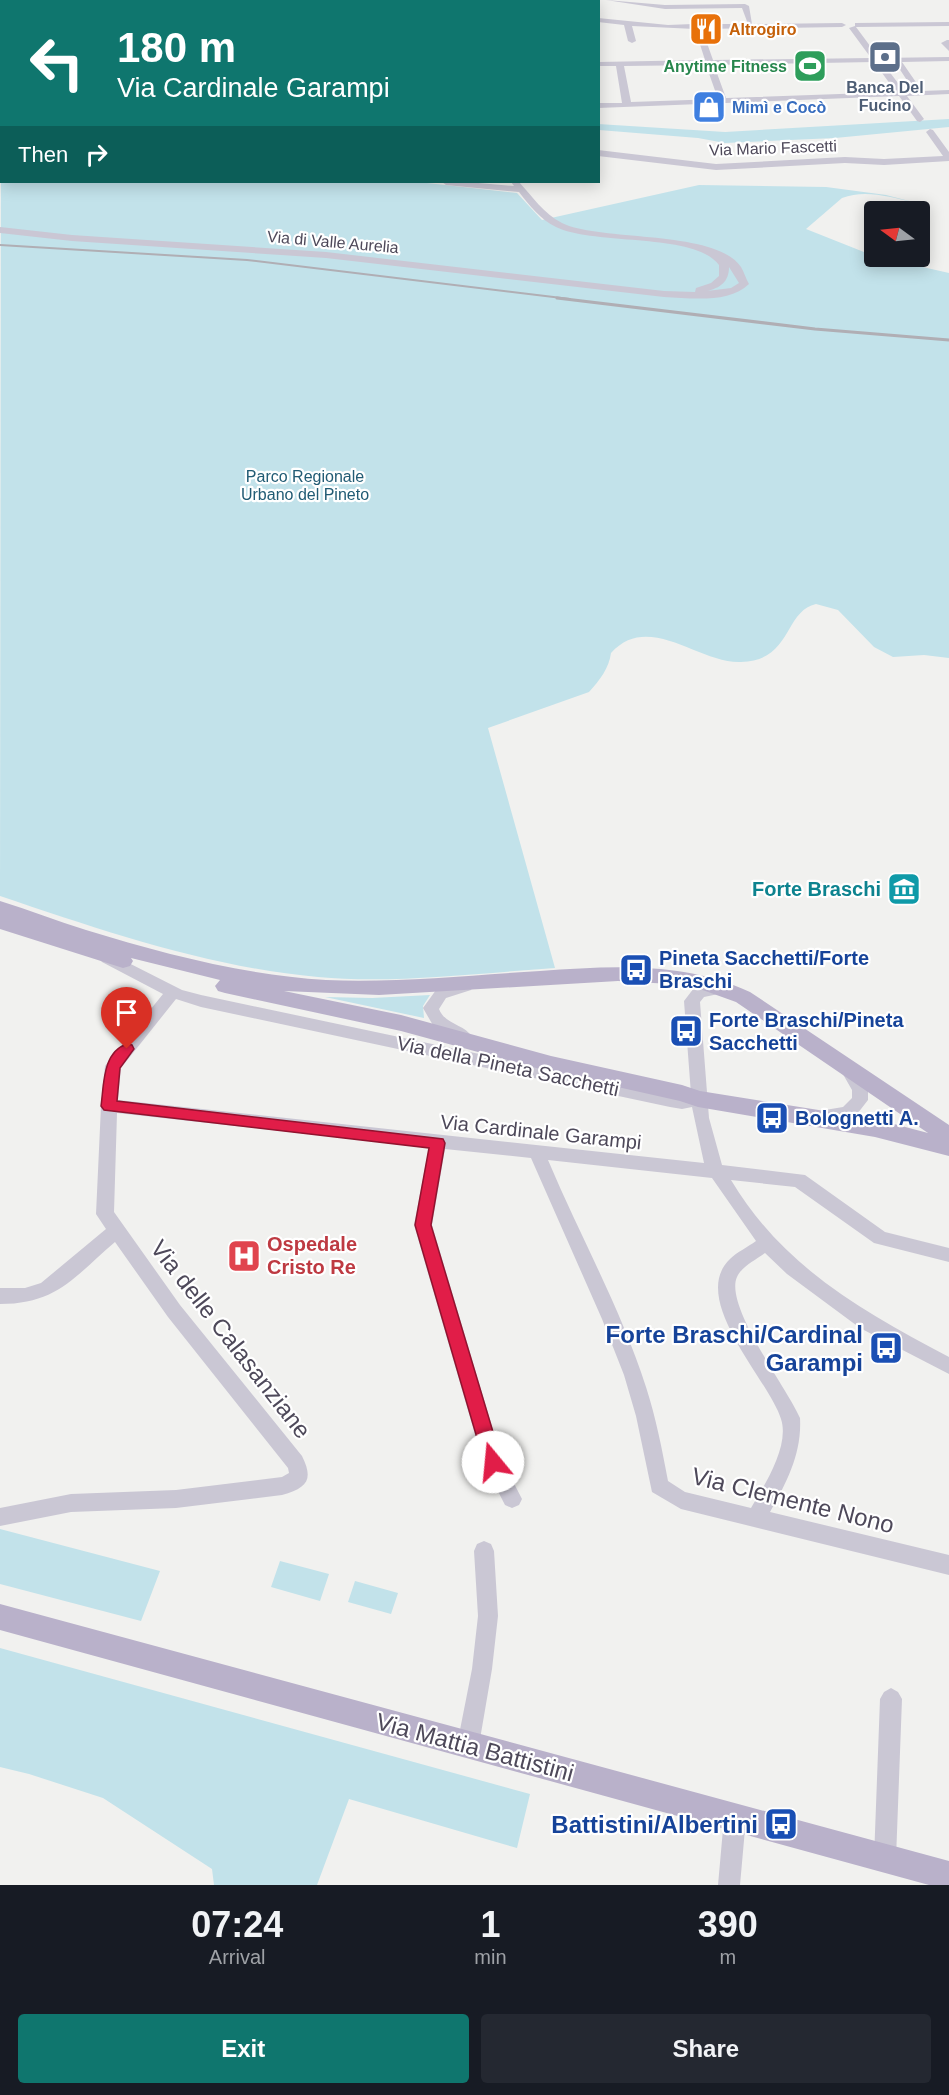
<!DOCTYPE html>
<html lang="en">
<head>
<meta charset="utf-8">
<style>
	body { margin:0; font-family:Helvetica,sans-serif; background:#242831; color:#f1f3f6; height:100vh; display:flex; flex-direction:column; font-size:22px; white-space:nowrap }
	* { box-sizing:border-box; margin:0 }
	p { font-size:20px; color:#9ea1a6 }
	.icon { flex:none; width:33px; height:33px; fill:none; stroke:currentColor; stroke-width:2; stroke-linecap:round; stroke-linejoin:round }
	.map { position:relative; height:1885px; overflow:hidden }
	.drawer { display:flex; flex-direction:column; background:#171b24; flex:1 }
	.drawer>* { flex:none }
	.guide { position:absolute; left:0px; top:0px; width:600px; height:183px; box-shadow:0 3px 15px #0003; background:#0f766e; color:#fff; overflow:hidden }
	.needle { width:39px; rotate:285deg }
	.fabs { position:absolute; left:864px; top:201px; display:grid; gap:12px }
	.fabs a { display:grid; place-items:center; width:66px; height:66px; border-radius:6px; background:#171b24; box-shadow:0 3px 15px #0003; font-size:30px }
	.pin { position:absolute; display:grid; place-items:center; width:51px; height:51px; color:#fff; margin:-62px -26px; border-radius:50% 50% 50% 0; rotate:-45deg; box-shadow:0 0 6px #0007 }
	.pin .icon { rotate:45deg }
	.me { position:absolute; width:66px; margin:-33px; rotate:343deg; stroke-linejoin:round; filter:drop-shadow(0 0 4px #0008) }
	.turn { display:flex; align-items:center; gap:21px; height:126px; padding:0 18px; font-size:27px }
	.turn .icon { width:78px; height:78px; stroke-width:2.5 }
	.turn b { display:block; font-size:42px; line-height:51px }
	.then { display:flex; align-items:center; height:57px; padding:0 18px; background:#0003; gap:12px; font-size:22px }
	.eta { display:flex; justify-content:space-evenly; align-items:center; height:102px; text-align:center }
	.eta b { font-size:36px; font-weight:800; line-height:42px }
	.primary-button { display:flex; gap:12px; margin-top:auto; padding:12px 18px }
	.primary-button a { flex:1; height:69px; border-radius:6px; background:#0f766e; color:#fff; font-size:24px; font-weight:800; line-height:69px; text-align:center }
	.primary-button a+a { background:#242831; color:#f1f3f6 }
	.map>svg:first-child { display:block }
	.green { fill:#c2e2ea }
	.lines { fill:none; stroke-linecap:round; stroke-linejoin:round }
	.minor { fill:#cac7d4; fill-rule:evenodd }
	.major { fill:#b9b1ca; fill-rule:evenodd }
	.rail-far1 { stroke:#b0aeb4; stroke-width:2 }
	.rail { stroke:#b0aeb4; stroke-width:3 }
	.route { fill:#e11d48; stroke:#92132f; stroke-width:1.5 }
	.labels { text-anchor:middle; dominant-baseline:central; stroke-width:4.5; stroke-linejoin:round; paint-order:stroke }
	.far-food-label { font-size:16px; font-weight:bold; fill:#c56008; stroke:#fff; text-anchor:start }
	.far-leisure-label { font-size:16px; font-weight:bold; fill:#27864d; stroke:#fff; text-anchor:end }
	.far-service-label { font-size:16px; font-weight:bold; fill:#4e5e75; stroke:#fff }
	.far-shop-label { font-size:16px; font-weight:bold; fill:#366cbe; stroke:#fff; text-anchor:start }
	.far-street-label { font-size:16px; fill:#4e495a; stroke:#fff }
	.far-park-label { font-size:16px; fill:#215b74; stroke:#fff }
	.culture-label { font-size:20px; font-weight:bold; fill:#0d838f; stroke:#fff; text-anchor:end }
	.transit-label { font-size:20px; font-weight:bold; fill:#164399; stroke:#fff; text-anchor:start }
	.street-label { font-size:20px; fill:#4e495a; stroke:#fff }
	.health-label { font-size:20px; font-weight:bold; fill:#be3a42; stroke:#fff; text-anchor:start }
	.near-transit-label { font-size:24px; font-weight:bold; fill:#164399; stroke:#fff; text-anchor:end }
	.near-street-label { font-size:24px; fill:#4e495a; stroke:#fff }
</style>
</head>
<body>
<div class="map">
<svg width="949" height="1885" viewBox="0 0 949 1885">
	<rect width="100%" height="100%" fill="#f1f1ef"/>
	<path class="green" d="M1,103L2,182H418L517,193L542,220L699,185L826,187L886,195L913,202C890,197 865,189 842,198L806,229L874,256L949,273V658L924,655L893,657L874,647L838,610L816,604C784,611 792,661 741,662C699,664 649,611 611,653C609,668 600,680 589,692L488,728L555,968C479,973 393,984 318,977C208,967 104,931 0,896Z
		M949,119V127L835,138L725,143L698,138L599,130L598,124L725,132Z
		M430,995L423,1006L424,1018L325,997L372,998Z
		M0,1529L160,1571L141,1621L0,1584Z
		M280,1561L329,1574L320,1601L271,1587Z
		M355,1581L398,1593L391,1614L348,1602Z
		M0,1648L530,1794L517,1848L349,1799L317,1885H214L212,1869L103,1798L29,1774L0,1767Z"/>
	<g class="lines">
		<path class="minor" d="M18,0H29L17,2Z
			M107,0H118L105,2Z
			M132,0H141L131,2Z
			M168,0H179L180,2H169Z
			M317,0H326L316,2Z
			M357,0H367L356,2Z
			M458,0H467L457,2Z
			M509,0L522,2H510Z
			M587,0H596L586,2Z
			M606,0L665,5L745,4L749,6L752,24L842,23L846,25L842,27L702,29L713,60L871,58L849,28L855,26V23L949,22V26L856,27L879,58L949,57V61L902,62L922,91L949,90V94L907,96L924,119L920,122L917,121L899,96L598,108V103H622L616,66H598V62L705,60L695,29L632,26L636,41L632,43L628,41L624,25L598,22V18L668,25L693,24L691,19L695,17L701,24H748L742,8L665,9ZM874,62L896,92L726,98L714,65ZM882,62H895L914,91H904ZM706,65L718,99L631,102L624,66Z
			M0,5H2V9H0Z
			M947,40H949V51L941,43Z
			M0,49H2L0,54Z
			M0,87H2L0,92Z
			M930,129L933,130L949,152V161L884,165L845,163L716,170L598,156V150L716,164L845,157L884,159L943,156L926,132Z
			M442,182H467L514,186L511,182H519C532,196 544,214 562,223C601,242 715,229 741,267C744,272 746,279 749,284C729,304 690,298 664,297L326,258L72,241L0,233V227L72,235L326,252L664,291L695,292L696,288L711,283L719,276V265C694,232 596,246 556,227C541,220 529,205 519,192L446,185ZM729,267L739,283L731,288L707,291C720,288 729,282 729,267Z
			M107,952L182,990L201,995L682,1097L691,1094L684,1001L694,988L723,982L728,984L731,988L728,992L704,997L700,1002L709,1118L722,1165L805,1175L885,1232L949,1248V1262L874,1243L795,1187L731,1180C783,1267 862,1311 949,1357V1374L860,1328L787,1274L765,1253C756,1260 742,1266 737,1277C724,1306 787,1388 800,1418C802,1453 787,1482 770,1512L949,1555V1575L681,1509L652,1492L636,1416L624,1375L602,1319L531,1158L445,1149L432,1225L502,1460L522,1499L519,1505L512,1508L505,1505L483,1462L414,1225L429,1147L117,1113L114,1212L180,1305L302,1456C314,1480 307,1488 282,1495L176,1508L71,1512L0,1526V1508L71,1494L176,1490L282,1477L289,1473L288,1468L168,1317L115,1242C74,1277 57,1304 0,1304V1288H25L41,1283L106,1229L96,1214L101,1106L105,1066L163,994L102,962L99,958L102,954ZM176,999L201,1007L670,1107L682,1109L692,1107L704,1163L118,1100L121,1068ZM548,1160L712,1178L756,1241C748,1247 737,1252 730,1259C688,1299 769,1380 781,1419C790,1446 764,1486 751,1508L685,1492L668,1481C662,1449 656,1418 646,1387C621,1309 580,1236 548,1160Z
			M466,980L471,982L474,986L471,990L446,998L439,1009C445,1025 465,1024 472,1037L470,1041L464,1043L434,1027L423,1008L436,990Z
			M848,1063L854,1065L868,1089V1100L854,1118L825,1123L819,1121L817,1116L819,1111L843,1107L852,1098V1090L840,1069L842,1065Z
			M484,1541L491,1544L494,1551L498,1616L492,1669L479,1745L476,1753L468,1756L460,1753L457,1745L472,1669L478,1616L474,1551L477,1544Z
			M891,1688L898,1692L902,1699L896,1859L893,1867L885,1870L877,1867L874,1859L880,1699L884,1692Z
			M735,1807L743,1810L746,1818L740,1885H718L724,1818L727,1810Z"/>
		<path class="major" d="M0,901C29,910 57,921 86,930C164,954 245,975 326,980C398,983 469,975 540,971C612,966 682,961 750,992L949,1125V1156L875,1137L698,1107L680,1101L551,1072L401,1031L225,993L218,991L215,986L220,980L131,958L133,961L130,966L123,968L0,929ZM618,981L671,984L697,988L736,1002L928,1133L875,1119L700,1091L682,1085L551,1056L401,1015L284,991L379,995Z
			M0,1604L949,1861V1885H929L0,1630Z"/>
		<path class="rail-far1" d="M0,245L247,260L570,299"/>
		<path class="rail" d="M557,298L815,329L949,340"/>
	</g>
	<path class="route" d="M127,1044L132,1045L134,1049L120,1068L117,1101L443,1139L445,1143L431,1225L502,1462L499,1468L493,1470L487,1468L484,1462L415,1225L429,1148L104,1110L101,1106C104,1086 102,1052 127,1044Z"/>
	<defs>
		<symbol id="restaurant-square" viewBox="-11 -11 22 22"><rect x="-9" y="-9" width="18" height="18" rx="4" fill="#e8710a" stroke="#fff"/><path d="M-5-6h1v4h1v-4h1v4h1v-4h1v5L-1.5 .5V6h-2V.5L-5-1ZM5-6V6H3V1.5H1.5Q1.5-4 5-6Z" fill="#fff"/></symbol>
		<symbol id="bank-square" viewBox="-11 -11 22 22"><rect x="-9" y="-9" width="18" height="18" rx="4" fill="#5c6f8a" stroke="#fff"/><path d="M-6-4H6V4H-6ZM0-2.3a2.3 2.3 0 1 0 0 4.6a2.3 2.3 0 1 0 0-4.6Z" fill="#fff"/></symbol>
		<symbol id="stadium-square" viewBox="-11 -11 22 22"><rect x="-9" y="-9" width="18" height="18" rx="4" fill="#2e9e5b" stroke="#fff"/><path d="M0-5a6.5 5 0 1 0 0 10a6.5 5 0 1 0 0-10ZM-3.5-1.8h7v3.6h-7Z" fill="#fff"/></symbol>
		<symbol id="shop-square" viewBox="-11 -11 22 22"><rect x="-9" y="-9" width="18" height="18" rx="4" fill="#3f7fe0" stroke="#fff"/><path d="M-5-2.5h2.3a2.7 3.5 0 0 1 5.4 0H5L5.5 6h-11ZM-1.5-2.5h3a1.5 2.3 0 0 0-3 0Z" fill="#fff"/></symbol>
		<symbol id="museum-square" viewBox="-11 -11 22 22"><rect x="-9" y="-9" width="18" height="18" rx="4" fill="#0f9aa8" stroke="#fff"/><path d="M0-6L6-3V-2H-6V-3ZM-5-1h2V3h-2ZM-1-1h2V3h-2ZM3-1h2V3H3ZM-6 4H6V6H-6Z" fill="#fff"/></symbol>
		<symbol id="bus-square" viewBox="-11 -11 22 22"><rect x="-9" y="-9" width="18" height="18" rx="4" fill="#1a4fb4" stroke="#fff"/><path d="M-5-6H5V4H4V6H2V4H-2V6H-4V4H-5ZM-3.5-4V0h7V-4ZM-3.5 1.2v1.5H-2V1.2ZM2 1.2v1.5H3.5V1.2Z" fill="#fff"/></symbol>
		<symbol id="hospital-square" viewBox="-11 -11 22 22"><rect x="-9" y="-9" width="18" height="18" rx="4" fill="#e0444e" stroke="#fff"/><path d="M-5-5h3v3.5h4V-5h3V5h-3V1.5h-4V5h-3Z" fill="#fff"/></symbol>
	</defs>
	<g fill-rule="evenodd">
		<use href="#restaurant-square" x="687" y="10" width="38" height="38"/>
		<use href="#bank-square" x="866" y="38" width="38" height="38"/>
		<use href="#stadium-square" x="791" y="47" width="38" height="38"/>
		<use href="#shop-square" x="690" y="88" width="38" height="38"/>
		<use href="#museum-square" x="885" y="870" width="38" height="38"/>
		<use href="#bus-square" x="617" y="951" width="38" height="38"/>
		<use href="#bus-square" x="667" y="1012" width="38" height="38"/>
		<use href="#bus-square" x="753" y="1099" width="38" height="38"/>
		<use href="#hospital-square" x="225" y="1237" width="38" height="38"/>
		<use href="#bus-square" x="867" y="1329" width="38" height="38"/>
		<use href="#bus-square" x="762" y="1805" width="38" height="38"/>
	</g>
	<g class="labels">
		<g class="far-food-label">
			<text x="729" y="29">Altrogiro</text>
		</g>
		<g class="far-leisure-label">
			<text x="787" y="66">Anytime Fitness</text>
		</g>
		<g class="far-service-label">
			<text x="885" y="87">Banca Del<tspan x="885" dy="18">Fucino</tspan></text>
		</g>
		<g class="far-shop-label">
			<text x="732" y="107">Mimì e Cocò</text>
		</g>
		<g class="far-street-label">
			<text transform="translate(773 148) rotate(-2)">Via Mario Fascetti</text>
			<text transform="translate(333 242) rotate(5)">Via di Valle Aurelia</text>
		</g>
		<g class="far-park-label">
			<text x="305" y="476">Parco Regionale<tspan x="305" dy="18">Urbano del Pineto</tspan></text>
		</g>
		<g class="culture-label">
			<text x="881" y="889">Forte Braschi</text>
		</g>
		<g class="transit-label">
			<text x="659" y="958">Pineta Sacchetti/Forte<tspan x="659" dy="23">Braschi</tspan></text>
			<text x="709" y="1020">Forte Braschi/Pineta<tspan x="709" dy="23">Sacchetti</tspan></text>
			<text x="795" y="1118">Bolognetti A.</text>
		</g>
		<g class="street-label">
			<text transform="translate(508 1066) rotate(12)">Via della Pineta Sacchetti</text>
			<text transform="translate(541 1132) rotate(6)">Via Cardinale Garampi</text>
		</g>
		<g class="health-label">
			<text x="267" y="1244">Ospedale<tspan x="267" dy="23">Cristo Re</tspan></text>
		</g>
		<g class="near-transit-label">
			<text x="863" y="1334">Forte Braschi/Cardinal<tspan x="863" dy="28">Garampi</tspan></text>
			<text x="758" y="1824">Battistini/Albertini</text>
		</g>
		<g class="near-street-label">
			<text transform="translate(231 1339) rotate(52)">Via delle Calasanziane</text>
			<text transform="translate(793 1500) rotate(14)">Via Clemente Nono</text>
			<text transform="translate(475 1747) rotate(15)">Via Mattia Battistini</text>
		</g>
	</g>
</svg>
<div class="fabs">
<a><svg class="needle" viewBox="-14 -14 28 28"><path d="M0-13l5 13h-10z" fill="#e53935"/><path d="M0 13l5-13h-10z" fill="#9ea1a6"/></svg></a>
</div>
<div class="pin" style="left:127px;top:1049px;background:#d93025"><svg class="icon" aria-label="arrive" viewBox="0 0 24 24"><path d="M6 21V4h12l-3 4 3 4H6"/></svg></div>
<svg class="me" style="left:493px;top:1462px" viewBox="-20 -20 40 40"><circle r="19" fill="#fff"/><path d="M0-13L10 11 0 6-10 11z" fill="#e11d48"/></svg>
<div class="guide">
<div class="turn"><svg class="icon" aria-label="left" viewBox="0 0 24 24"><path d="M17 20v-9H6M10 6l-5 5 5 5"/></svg><div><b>180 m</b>Via Cardinale Garampi</div></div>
<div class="then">Then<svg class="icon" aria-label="right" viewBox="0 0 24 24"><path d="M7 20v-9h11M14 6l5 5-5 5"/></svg></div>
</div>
</div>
<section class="drawer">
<div class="eta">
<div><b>07:24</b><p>Arrival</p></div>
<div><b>1</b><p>min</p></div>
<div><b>390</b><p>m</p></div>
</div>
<div class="primary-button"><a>Exit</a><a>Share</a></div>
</section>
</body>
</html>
